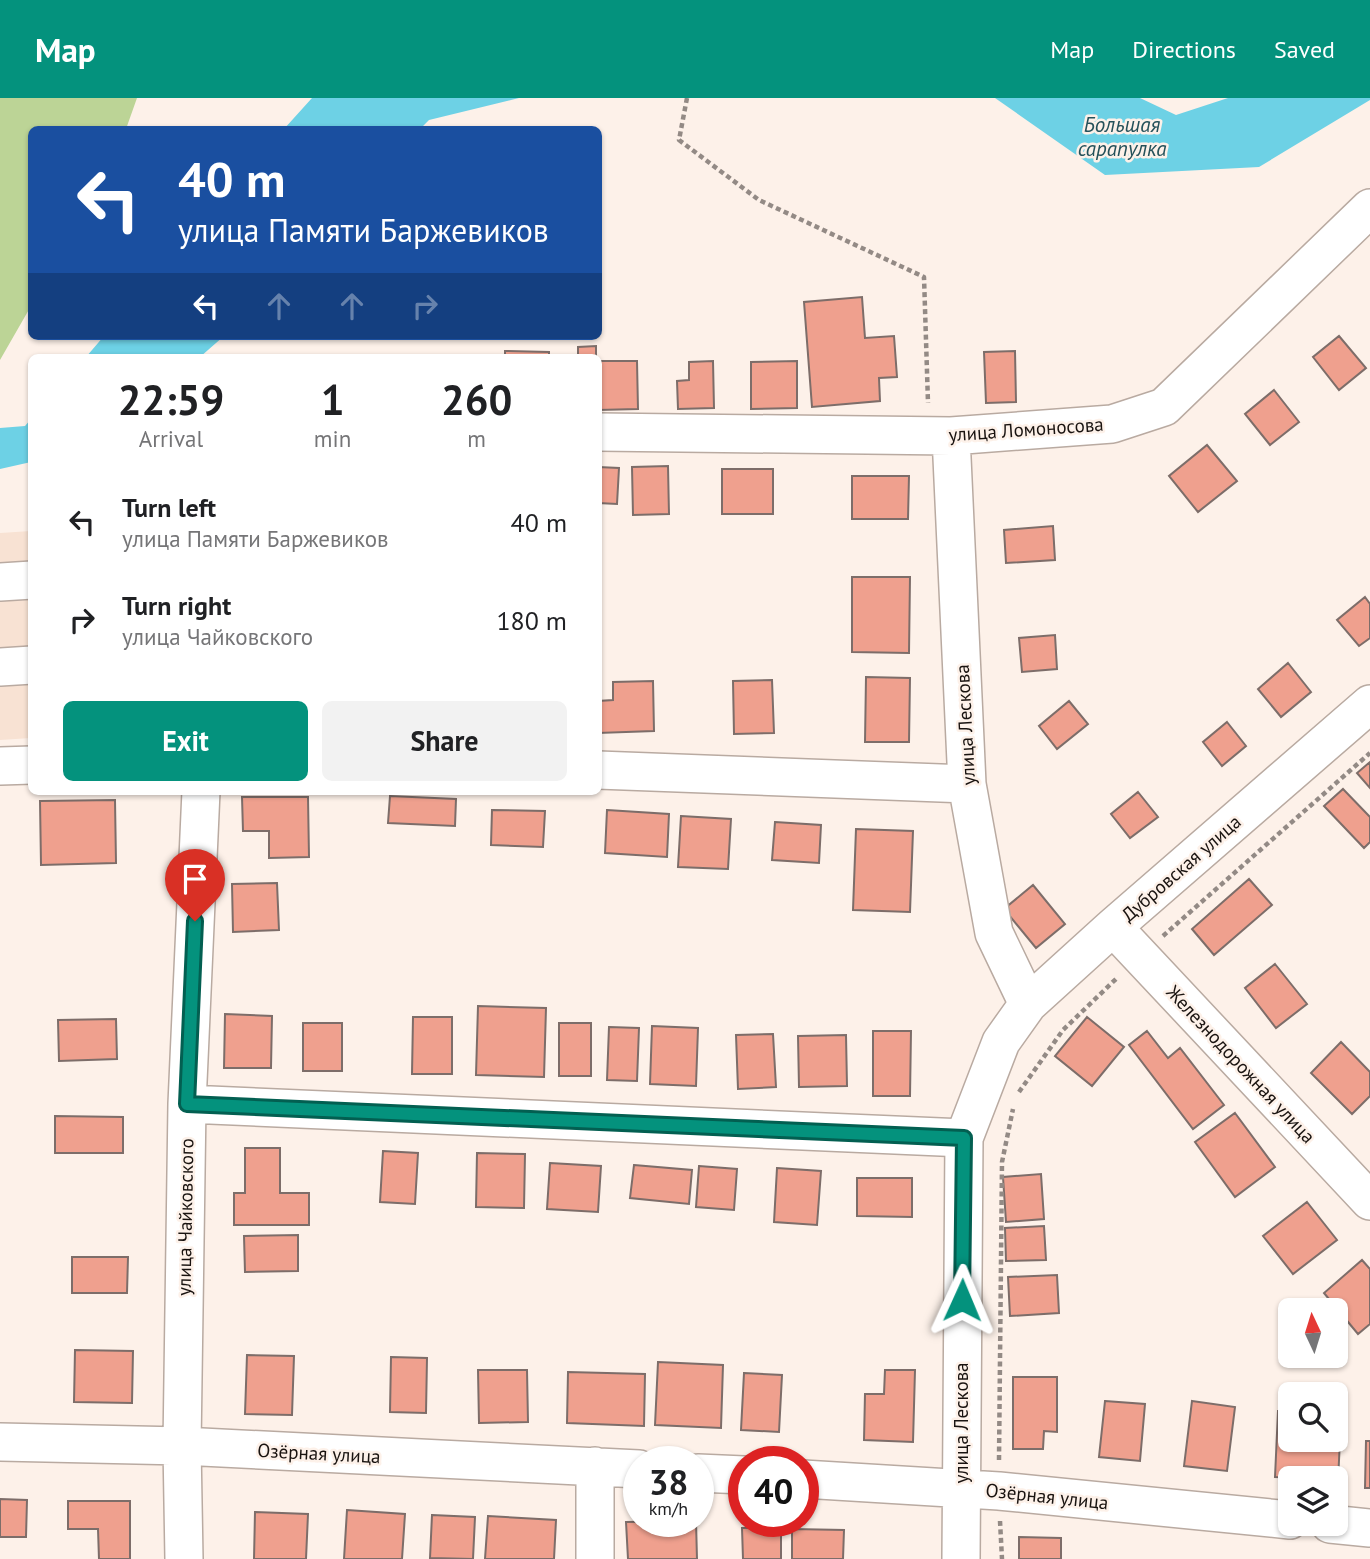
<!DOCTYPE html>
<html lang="en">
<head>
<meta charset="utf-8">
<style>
	body { margin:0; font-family:"PT Sans",sans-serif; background:#f2f2f2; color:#202124; height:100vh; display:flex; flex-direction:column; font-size:26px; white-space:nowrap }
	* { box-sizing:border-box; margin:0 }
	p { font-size:23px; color:#757577 }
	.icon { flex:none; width:38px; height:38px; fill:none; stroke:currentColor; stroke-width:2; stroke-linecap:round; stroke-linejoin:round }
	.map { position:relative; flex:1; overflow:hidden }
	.panel { position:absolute; left:28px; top:256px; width:574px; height:441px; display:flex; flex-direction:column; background:#fff; border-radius:10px; box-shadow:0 2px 5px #0004 }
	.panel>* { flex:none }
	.guide { position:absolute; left:28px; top:28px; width:574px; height:214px; border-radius:10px; box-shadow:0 2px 5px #0004; background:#1a4fa0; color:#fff; overflow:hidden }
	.needle { width:46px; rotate:356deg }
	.controls { position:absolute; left:1278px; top:1200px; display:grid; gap:14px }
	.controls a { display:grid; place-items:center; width:70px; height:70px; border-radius:10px; background:#fff; box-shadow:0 2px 5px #0004; font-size:35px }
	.speed { position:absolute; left:623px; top:1348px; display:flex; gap:14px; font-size:35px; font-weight:700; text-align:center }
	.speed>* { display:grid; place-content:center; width:91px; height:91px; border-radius:50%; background:#fff; box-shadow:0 2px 5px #0004; line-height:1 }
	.speed small { font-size:18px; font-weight:400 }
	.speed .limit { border:10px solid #d22; background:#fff; color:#111 }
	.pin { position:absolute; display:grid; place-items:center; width:60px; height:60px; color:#fff; margin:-72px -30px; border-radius:50% 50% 50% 0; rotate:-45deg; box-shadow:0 0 7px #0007 }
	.pin .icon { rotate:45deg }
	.me { position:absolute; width:77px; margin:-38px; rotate:1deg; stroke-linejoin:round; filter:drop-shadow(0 0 5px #0008) }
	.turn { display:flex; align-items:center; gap:24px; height:147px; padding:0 35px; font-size:32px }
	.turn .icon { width:91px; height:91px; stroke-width:2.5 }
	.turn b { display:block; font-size:49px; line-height:60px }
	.lanes { display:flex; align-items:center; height:66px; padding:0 35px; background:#0003; justify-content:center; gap:35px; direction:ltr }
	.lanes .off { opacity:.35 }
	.eta { display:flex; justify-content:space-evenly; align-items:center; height:119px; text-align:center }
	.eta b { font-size:42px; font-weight:600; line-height:49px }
	.cta { display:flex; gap:14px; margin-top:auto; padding:14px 35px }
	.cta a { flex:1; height:80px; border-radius:10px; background:#04927d; color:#fff; font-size:28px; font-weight:600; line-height:80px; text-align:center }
	.cta a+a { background:#f2f2f2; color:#202124 }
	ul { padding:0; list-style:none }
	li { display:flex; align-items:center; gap:21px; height:98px; padding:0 35px }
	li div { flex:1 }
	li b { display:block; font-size:26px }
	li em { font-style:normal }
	header { display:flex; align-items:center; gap:42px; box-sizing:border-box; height:98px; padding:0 35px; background:#04927d; color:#fff }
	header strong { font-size:33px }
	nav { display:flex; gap:38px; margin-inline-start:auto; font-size:24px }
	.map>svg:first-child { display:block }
	.built { fill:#f8e2d3 }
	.green { fill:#bcd496 }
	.water { fill:#6dd1e5 }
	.building { fill:#efa08e; stroke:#7d6d69; stroke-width:2 }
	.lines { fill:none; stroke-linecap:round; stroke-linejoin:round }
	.minor-casing { stroke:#b9aaa1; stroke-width:40 }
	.path { stroke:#938a85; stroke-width:4.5; stroke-dasharray:5 3.5; stroke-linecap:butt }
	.minor { stroke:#fff; stroke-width:37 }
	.route-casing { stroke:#035f51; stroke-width:18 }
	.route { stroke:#04927d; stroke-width:12 }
	.labels { text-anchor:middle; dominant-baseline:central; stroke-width:5; stroke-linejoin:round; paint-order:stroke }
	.street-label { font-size:19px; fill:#191310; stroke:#fdf1e9 }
	.water-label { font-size:21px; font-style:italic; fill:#25515a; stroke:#fdf1e9 }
</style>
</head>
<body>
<header>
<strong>Map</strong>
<nav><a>Map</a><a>Directions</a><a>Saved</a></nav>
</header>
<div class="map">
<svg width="1370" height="1461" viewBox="0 0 1370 1461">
	<rect width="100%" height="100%" fill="#fdf1e9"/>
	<path class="built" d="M31,433V640L0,642V435Z"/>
	<path class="green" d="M0,0H137L126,31L32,32L31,208L0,262Z"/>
	<path class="water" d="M312,0H519L429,22L420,31H284Z
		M995,0H1140L1176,17L1228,0H1370V2L1259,69L1105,77Z
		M104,238H224L200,259H86Z
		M31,321V364L0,371V330L25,328Z"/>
	<path class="building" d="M862,199L865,240L894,238L897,279L879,280L880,303L812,309L804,204Z
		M1339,238L1366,270L1339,292L1313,259Z
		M596,248V259H578V249Z
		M505,253L549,254V259H505Z
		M1015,253L1016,304L986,305L984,254Z
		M598,263H637L638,311L598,312Z
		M713,263L714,310L678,311L677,283L689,282V264Z
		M797,263V310L751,311V264Z
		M1274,292L1299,324L1270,347L1245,316Z
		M1207,347L1237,383L1198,414L1169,378Z
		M668,368L669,416L633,417L632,369Z
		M598,369L619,370L617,406L598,405Z
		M722,371H773V416H722Z
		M852,378H909L908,421H852Z
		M1053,428L1055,462L1006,465L1004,432Z
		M852,479H910L909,555L852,554Z
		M1365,499L1370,506V540L1359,548L1337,522Z
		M1055,537L1057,571L1022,574L1019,540Z
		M1288,565L1311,594L1281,619L1258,591Z
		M866,579L910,580L909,644H865Z
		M772,582L774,635L734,636L733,583Z
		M653,583L654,633L598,635V603L613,602V584Z
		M1069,603L1088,626L1057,651L1039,628Z
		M1227,624L1246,648L1222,668L1203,644Z
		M1370,664V690L1357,675Z
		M1343,691L1370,719V744L1364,750L1324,708Z
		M1138,694L1158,719L1130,740L1111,716Z
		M390,698L456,701L455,728L388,725Z
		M242,699H308L309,759L269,760V733H243Z
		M115,702L116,765L41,767L40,703Z
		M492,712L545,713L543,749L491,747Z
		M607,712L669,716L667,759L605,755Z
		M681,718L731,721L728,771L678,769Z
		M775,724L821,727L819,765L772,762Z
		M856,731L913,733L910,814L853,812Z
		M1249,781L1272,807L1214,857L1192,831Z
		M277,785L279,832L233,834L232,786Z
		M1033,787L1065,826L1036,850L1004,811Z
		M1275,866L1307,906L1276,930L1245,890Z
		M478,908L546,910L544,979L476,977Z
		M225,916L272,918L271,970H224Z
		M413,919H452V976H412Z
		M1087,919L1124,949L1092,988L1055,958Z
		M116,921L117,961L59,963L58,922Z
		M303,925H342V973H303Z
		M559,925H591V978H559Z
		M652,928L698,930L696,988L650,986Z
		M609,929L639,930L637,983L607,982Z
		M873,933H911L910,998H873Z
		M1147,933L1168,960L1180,950L1224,1007L1193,1031L1129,947Z
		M773,936L776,989L738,991L736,937Z
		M846,937L847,988L799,989L798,938Z
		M1341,944L1370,974V998L1352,1016L1311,975Z
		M1235,1015L1275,1069L1235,1099L1195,1044Z
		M55,1018L123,1019V1055H55Z
		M245,1050H280V1095H309V1127H234V1095H245Z
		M383,1053L418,1055L415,1106L380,1104Z
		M477,1055L525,1056L524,1110L476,1109Z
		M550,1065L601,1068L598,1114L547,1111Z
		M634,1067L692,1072L689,1106L630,1100Z
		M699,1068L737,1071L734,1112L696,1109Z
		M777,1070L821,1073L817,1127L774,1124Z
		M1041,1076L1044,1121L1006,1124L1003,1079Z
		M857,1080H912V1119L857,1118Z
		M1307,1104L1337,1142L1293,1176L1263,1138Z
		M1044,1128L1046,1162L1006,1163L1005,1130Z
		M298,1137V1173L245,1174L244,1138Z
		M72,1159H128L127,1195H72Z
		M1362,1162L1370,1171V1226L1358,1236L1324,1195Z
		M1057,1177L1059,1215L1010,1218L1008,1179Z
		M75,1252L133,1253L132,1305L74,1304Z
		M247,1257L294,1258L292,1317L245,1316Z
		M391,1259L427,1260L426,1315L390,1314Z
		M658,1264L723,1267L721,1330L655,1327Z
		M478,1272H527L528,1324L479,1325Z
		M885,1272H915L913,1344L864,1342L865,1296H884Z
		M568,1274L645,1276L644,1328L567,1325Z
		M744,1275L782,1277L779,1334L741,1332Z
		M1013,1279H1057V1334L1044,1333L1043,1351H1013Z
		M1105,1303L1145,1306L1140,1363L1099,1359Z
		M1192,1303L1235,1309L1227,1373L1184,1368Z
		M1278,1313L1290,1314V1342H1340L1338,1383H1335V1381L1275,1379Z
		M1366,1343H1370V1390H1365Z
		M0,1401L27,1402L26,1439H0Z
		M68,1403H130V1461H99L98,1431H68Z
		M347,1412L405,1416L402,1461H344Z
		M255,1414L308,1416L306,1461H254Z
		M432,1417L475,1419L473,1461L430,1460Z
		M488,1418L556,1422L554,1461H485Z
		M696,1423L697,1461H628L626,1424Z
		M781,1429V1461H743L742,1430Z
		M792,1431L844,1432L843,1461H792Z
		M1019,1439L1061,1440V1461H1019Z"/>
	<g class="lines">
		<defs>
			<path id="minor" d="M598,334L951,338L1112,326L1164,309L1370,110
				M951,338L967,686L994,835L1028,906
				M0,484L32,482
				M0,569L32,567
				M0,668L32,667
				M598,672L967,686
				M1113,829L1370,1103
				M187,1006L964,1040
				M0,1344L182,1348L639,1371
				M595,1368V1461
				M698,1375L744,1377
				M803,1381L999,1393L1290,1422
				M1330,1426L1370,1430
				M184,1461L182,1348L187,1006L201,693
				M961,1461L964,1040L1001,944L1028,906L1113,829L1370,606"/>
		</defs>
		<use href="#minor" class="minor-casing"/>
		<path class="path" d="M687,0L679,42L759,102L924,179L928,305
			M1163,838L1370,655
			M1019,994L1063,932L1118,879
			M999,1362L1002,1064L1013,1011
			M1000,1423L1002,1461"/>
		<use href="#minor" class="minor"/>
	</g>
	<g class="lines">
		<defs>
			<path id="route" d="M195,823L187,1006L964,1040L962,1202"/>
		</defs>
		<use href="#route" class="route-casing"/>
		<use href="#route" class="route"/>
	</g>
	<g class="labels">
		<g class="street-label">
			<text transform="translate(1026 331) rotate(-4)">улица Ломоносова</text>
			<text transform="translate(965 627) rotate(-93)">улица Лескова</text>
			<text transform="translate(1181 770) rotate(-41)">Дубровская улица</text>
			<text transform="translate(1241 966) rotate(47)">Железнодорожная улица</text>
			<text transform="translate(185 1119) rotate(-89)">улица Чайковского</text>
			<text transform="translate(961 1325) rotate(-90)">улица Лескова</text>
			<text transform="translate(319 1355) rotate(3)">Озёрная улица</text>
			<text transform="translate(1047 1398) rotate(6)">Озёрная улица</text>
		</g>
		<g class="water-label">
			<text x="1122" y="26">Большая<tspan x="1122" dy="24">сарапулка</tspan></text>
		</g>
	</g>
</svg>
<div class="controls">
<a><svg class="needle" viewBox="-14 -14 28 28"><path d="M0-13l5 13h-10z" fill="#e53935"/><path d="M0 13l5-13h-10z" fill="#757577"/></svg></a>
<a><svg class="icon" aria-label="search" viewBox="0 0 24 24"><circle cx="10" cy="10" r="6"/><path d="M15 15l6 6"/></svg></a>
<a><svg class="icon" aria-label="layers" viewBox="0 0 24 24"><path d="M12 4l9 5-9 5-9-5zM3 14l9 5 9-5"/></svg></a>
</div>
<div class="speed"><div>38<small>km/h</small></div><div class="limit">40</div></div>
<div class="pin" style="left:195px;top:823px;background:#d93025"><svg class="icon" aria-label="arrive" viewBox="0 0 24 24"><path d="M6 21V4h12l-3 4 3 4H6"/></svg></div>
<svg class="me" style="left:962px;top:1202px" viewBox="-20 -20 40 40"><path d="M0-17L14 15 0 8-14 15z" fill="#04927d" stroke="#fff" stroke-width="4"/></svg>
<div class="guide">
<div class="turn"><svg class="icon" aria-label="left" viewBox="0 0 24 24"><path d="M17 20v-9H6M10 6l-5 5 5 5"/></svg><div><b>40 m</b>улица Памяти Баржевиков</div></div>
<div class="lanes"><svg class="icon" aria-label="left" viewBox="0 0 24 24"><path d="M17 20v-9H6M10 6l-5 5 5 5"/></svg><svg class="icon off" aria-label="ahead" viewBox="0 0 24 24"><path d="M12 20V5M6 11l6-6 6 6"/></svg><svg class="icon off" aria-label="ahead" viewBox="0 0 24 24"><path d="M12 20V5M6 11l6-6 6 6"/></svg><svg class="icon off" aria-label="right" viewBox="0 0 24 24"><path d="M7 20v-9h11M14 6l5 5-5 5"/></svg></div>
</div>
<section class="panel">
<div class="eta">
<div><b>22:59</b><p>Arrival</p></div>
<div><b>1</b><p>min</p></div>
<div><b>260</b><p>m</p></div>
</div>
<ul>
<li><svg class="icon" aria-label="left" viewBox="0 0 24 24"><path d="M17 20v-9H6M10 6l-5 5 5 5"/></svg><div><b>Turn left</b><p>улица Памяти Баржевиков</p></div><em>40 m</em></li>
<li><svg class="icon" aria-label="right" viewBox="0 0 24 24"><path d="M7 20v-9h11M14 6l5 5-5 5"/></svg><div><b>Turn right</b><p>улица Чайковского</p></div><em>180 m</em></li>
</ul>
<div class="cta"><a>Exit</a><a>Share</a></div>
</section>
</div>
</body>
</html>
